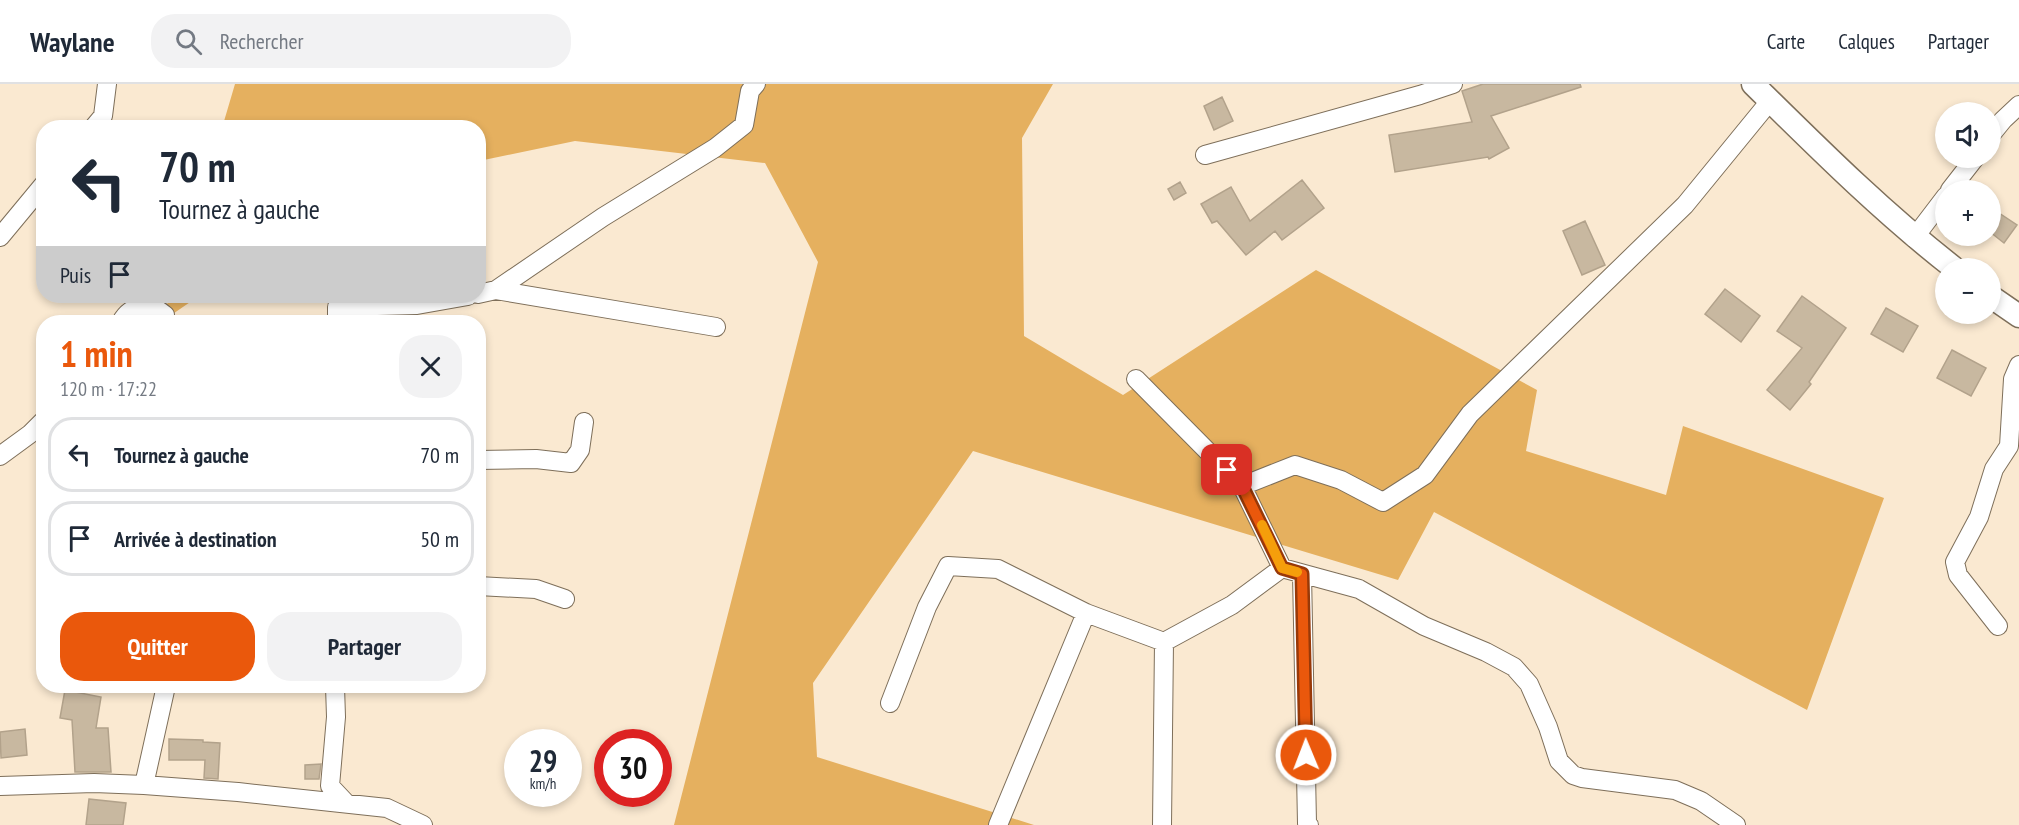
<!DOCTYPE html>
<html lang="fr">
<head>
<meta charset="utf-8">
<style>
	body { margin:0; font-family:"PT Sans Narrow",sans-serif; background:#f2f2f3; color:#1f2937; height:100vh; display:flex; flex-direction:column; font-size:22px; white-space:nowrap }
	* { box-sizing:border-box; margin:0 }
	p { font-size:20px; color:#747a83 }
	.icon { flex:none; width:33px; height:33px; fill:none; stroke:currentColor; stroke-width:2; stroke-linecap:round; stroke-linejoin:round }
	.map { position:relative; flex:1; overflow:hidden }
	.details { position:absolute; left:36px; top:231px; width:450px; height:378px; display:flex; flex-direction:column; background:#fff; border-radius:24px; box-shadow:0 3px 9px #0003 }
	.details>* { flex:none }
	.guide { position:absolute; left:36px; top:36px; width:450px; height:183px; border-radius:24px; box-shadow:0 3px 9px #0003; background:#fff; color:#1f2937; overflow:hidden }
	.tools { position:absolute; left:1935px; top:18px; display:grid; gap:12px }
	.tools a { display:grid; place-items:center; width:66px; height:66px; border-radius:50%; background:#fff; box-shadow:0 3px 9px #0003; font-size:30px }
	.speed { position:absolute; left:504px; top:645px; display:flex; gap:12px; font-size:30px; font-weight:700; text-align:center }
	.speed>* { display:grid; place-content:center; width:78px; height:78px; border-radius:50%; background:#fff; box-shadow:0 3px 9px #0003; line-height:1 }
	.speed small { font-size:15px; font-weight:400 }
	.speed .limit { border:9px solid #d22; background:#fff; color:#111 }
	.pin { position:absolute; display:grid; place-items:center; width:51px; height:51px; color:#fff; margin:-26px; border-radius:12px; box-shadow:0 3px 9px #0006 }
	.me { position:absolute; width:66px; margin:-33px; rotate:359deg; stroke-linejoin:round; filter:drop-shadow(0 0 4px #0008) }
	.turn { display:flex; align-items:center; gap:21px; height:126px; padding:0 24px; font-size:27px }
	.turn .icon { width:78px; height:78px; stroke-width:2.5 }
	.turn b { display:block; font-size:42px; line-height:51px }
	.then { display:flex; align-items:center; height:57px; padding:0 24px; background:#0003; gap:12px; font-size:22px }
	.round { display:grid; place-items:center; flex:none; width:63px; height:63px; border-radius:24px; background:#f2f2f3 }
	.headline { display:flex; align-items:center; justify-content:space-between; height:102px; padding:0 24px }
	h1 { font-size:36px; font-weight:800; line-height:45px; color:#ea580c }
	.cta { display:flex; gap:12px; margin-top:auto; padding:12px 24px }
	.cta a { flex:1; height:69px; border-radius:24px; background:#ea580c; color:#fff; font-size:24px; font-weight:800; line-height:69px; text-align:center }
	.cta a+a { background:#f2f2f3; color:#1f2937 }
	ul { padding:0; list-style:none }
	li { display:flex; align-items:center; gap:18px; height:75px; margin:0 12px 9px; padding:0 12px; border:3px solid #e0e1e3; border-radius:24px }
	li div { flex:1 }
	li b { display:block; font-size:22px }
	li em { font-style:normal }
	header { display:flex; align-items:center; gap:36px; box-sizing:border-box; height:84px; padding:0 30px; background:#fff; border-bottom:2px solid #e0e1e3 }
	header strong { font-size:28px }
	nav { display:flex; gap:33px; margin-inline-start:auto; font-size:21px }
	.search { width:420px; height:54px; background:#f2f2f3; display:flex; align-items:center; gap:15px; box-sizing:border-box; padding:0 21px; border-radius:24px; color:#747a83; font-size:22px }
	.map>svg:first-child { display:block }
	.forest { fill:#e5b05f }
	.building { fill:#c8b8a0; stroke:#b2a28b; stroke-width:1.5 }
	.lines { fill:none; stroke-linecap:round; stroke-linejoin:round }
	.minor-casing { stroke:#7e6f5a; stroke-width:20 }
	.major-casing { stroke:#7e6f5a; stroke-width:25 }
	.minor { stroke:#fff; stroke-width:18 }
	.major { stroke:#fff; stroke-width:22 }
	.route-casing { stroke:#983908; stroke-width:15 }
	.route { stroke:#ea580c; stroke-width:10 }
	.slow { stroke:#f59e0b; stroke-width:10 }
</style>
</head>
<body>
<header>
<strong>Waylane</strong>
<div class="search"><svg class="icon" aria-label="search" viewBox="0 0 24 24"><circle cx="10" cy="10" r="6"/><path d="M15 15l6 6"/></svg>Rechercher</div>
<nav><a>Carte</a><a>Calques</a><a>Partager</a></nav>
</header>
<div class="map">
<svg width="2019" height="741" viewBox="0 0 2019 741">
	<rect width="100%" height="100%" fill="#fae9d1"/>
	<path class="forest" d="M235,0H1053L1022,54L1024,252L1123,311L1316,186L1537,306L1526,367L1666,411L1683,342L1884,414L1807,626L1434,428L1398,496L973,367L813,599L817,673L1034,741H674L818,178L765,79L575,57L479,77L478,44H222Z
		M170,212H199L161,238Z"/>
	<path class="building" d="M1483,0H1580L1581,3L1491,32L1509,64L1489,75L1488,73L1395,88L1389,51L1472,38L1462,7Z
		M1222,13L1233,37L1214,46L1204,22Z
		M1302,96L1324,124L1282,156L1275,147L1246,171L1217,137L1212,139L1201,120L1231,103L1250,137Z
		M1180,98L1186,109L1174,116L1168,105Z
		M1990,123L2017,141L2004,159L1990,148Z
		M1585,137L1605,181L1582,191L1563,147Z
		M1725,205L1760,232L1741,258L1705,230Z
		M1802,212L1846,244L1809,298L1811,300L1790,326L1767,306L1802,264L1777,247Z
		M1886,224L1918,242L1903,268L1871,250Z
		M1952,266L1986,284L1971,312L1937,294Z
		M65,606L101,613L96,644H108L111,688H75L72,636L60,634Z
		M25,645L27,671L1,674L0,648Z
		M169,655L203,656V658L220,659L218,695L204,694L205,676H169Z
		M321,680L319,695H305V681Z
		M89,715L126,719L123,741H86Z"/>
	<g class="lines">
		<defs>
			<path id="minor" d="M93,44L103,32L107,0
				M1990,52L2003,36L2019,21
				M1205,71L1420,11L1453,0
				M1950,106L1975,74
				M0,153L44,100
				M1914,154L1946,112
				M496,206L716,243
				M478,210L496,206L603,133L715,64L744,41L750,7L756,0
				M121,238C131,220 150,218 165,231V238
				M337,238V223L417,221L468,212
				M1136,295L1242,402L1282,484
				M0,372L30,350L44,336
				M478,376L536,375L571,379L580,366L584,338
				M1242,402L1295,381L1341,396L1383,418L1425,391L1470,330L1685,121L1770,17
				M1302,490L1307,739L1309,741
				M478,502L536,505L565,515
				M1998,542L1958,491L1955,478L1979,433L1994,385L2009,362L2013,295L2019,281
				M335,602L336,633L330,702L346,719
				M890,619L927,523L948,482L998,485L1086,529L1164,558L1232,521L1282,484L1359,505L1424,542L1486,568L1514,583L1529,600L1548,643L1559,677L1573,691L1582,694L1675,706L1701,717L1736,741
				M144,701L166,602
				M0,702L94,699L144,701L238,708L387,724L423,741
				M998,741L1086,529
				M1162,741L1164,558"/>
			<path id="major" d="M1753,0C1818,64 1882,128 1954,184
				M1990,212L2019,232"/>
		</defs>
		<use href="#minor" class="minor-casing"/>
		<use href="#major" class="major-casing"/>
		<use href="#minor" class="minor"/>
		<use href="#major" class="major"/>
	</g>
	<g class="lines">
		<defs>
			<path id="route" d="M1227,386L1242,402L1282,484L1302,490L1306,671"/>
		</defs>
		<use href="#route" class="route-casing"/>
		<use href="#route" class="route"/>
		<path class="slow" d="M1262,441L1282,484L1297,488"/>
	</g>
</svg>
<div class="tools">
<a><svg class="icon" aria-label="sound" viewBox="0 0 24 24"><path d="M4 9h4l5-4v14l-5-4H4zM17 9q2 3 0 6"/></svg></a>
<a>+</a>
<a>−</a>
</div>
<div class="speed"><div>29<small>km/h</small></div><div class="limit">30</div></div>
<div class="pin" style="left:1227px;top:386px;background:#d93025"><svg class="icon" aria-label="arrive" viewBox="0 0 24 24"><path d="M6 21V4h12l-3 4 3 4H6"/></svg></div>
<svg class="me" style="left:1306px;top:671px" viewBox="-20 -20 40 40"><circle r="17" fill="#ea580c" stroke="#fff" stroke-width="3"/><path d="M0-11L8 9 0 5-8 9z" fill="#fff"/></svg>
<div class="guide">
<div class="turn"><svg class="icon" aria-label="left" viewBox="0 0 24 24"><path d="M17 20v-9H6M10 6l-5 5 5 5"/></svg><div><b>70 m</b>Tournez à gauche</div></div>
<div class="then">Puis<svg class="icon" aria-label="arrive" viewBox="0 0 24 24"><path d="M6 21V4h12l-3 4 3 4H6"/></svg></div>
</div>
<section class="details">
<div class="headline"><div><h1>1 min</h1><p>120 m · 17:22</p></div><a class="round"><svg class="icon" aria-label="close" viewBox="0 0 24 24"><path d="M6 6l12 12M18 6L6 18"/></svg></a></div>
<ul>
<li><svg class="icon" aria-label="left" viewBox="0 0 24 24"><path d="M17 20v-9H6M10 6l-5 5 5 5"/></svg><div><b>Tournez à gauche</b></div><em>70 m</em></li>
<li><svg class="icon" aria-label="arrive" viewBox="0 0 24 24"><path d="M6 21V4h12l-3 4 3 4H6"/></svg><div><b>Arrivée à destination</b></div><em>50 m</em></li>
</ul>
<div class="cta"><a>Quitter</a><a>Partager</a></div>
</section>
</div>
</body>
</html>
